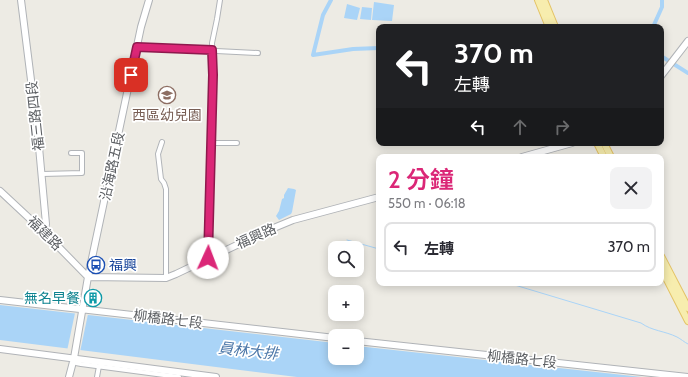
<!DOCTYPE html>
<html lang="zh-TW">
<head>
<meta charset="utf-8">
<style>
	body { margin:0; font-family:Cabin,"Noto Sans TC",sans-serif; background:#f2f2f3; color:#2b2b33; height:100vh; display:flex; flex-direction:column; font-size:15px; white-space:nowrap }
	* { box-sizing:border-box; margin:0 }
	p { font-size:13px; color:#7c7c81 }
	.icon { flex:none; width:22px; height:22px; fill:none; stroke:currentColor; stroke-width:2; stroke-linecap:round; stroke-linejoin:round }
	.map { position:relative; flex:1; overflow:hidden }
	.panel { position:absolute; left:376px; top:154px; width:288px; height:132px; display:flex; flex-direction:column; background:#fff; border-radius:8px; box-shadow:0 2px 10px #0003 }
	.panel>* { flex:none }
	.guide { position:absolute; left:376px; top:24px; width:288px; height:122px; border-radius:8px; box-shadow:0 2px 10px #0003; background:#202124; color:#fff; overflow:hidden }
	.fabs { position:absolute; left:328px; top:241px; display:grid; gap:8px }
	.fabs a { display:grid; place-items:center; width:36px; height:36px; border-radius:8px; background:#fff; box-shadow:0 2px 10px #0003; font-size:20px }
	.pin { position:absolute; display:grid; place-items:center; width:34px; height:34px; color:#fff; margin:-17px; border-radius:8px; box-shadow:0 2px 6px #0006 }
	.me { position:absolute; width:44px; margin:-22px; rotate:2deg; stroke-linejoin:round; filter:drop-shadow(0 0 3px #0008) }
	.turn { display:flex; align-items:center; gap:14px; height:84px; padding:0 12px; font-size:18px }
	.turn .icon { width:52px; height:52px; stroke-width:2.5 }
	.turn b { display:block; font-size:28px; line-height:34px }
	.lanes { display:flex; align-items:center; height:38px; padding:0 12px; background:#0003; justify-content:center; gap:20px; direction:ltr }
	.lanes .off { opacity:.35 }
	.round { display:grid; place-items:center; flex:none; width:42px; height:42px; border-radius:8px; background:#f2f2f3 }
	.summary { display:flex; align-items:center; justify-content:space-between; height:68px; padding:0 12px }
	h1 { font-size:24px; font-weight:600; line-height:30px; color:#db2777 }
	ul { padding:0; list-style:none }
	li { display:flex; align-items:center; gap:12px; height:50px; margin:0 8px 6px; padding:0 4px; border:2px solid #e1e1e2; border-radius:8px }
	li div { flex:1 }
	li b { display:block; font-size:15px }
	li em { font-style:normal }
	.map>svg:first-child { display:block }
	.water { fill:#aad4f7 }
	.pier { fill:#edebe4 }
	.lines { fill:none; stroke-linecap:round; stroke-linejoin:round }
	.stream { stroke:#aad4f7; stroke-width:1 }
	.canal { stroke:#aad4f7; stroke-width:4 }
	.street-casing { stroke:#b1b4b8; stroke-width:6 }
	.secondary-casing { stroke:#b0b3b7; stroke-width:8 }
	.primary-casing { stroke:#e4c366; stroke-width:8 }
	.street { stroke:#fff; stroke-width:4 }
	.secondary { stroke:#fff; stroke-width:6 }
	.primary { stroke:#f7edae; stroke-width:6 }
	.route-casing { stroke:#8e194d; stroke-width:10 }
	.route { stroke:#db2777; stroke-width:7 }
	.labels { text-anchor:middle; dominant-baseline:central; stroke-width:3.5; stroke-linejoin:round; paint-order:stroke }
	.education-label { font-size:14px; fill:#785e54; stroke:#fff }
	.street-label { font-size:14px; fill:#5c5f63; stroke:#fff }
	.transit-label { font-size:14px; fill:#164399; stroke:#fff; text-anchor:start }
	.culture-label { font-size:14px; fill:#0d838f; stroke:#fff; text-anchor:end }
	.water-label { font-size:15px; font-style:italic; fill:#4975a7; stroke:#fff }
</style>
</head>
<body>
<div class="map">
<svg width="688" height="377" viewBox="0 0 688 377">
	<rect width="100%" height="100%" fill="#edebe4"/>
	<path class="water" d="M374,2L394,5L392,21L372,20Z
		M347,4L360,8L357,20L344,18Z
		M362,7L372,8L371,20L360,19Z
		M288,188L294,189L296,190L292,212L291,214L279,220L276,216L279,211L282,199L284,198V195Z
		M0,305L335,343V358H357V346L642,377H297L0,340Z"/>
	<path class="pier" d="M75,313L88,314L80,352L67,351Z"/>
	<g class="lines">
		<path class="stream" d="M347,240L379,249
			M508,283L641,323C652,331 665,331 677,337C681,339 684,342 688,344"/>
		<path class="canal" d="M331,0L323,15L313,55L353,49L379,48
			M653,27L662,7V0
			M661,56L688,73"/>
		<defs>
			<path id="street" d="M137,47L258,53
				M162,142L158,154L161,179L164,183L166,189V278
				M211,143H237
				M42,174L82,173V153H71
				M208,258L213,75L212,43L217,19L220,0
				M75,358L76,363L81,364L179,377
				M97,377L99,366"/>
			<path id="secondary" d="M21,0L38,136L46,224L44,232
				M661,76L688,41
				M522,157L572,143
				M0,191L44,232L88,277L166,278L176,274L264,232L293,220L379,197
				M0,300L335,338
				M357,341L688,377
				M0,349L216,377
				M69,377L74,358L88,277L141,27L149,0"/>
			<path id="primary" d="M538,0L549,27
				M544,0L555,27
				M597,143L604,157
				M604,143L611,157
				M661,256L688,308
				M661,268L688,321"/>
		</defs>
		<use href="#street" class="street-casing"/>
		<use href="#secondary" class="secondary-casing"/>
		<use href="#primary" class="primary-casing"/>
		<use href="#street" class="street"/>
		<use href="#secondary" class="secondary"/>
		<use href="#primary" class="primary"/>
	</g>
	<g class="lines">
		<defs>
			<path id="route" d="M131,75L137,47L212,50L213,75L208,258"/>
		</defs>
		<use href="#route" class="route-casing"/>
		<use href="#route" class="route"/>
	</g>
	<defs>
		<symbol id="school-ring" viewBox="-11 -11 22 22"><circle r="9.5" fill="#fff" stroke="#8d6e63" stroke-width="1.5"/><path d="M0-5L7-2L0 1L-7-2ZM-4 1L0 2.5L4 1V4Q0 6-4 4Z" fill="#8d6e63"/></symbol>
		<symbol id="bus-ring" viewBox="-11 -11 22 22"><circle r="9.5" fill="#fff" stroke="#1a4fb4" stroke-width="1.5"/><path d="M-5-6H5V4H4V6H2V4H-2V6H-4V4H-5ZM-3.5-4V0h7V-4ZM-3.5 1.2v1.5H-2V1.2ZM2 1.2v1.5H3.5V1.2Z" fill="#1a4fb4"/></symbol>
		<symbol id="building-ring" viewBox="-11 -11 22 22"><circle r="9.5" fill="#fff" stroke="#0f9aa8" stroke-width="1.5"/><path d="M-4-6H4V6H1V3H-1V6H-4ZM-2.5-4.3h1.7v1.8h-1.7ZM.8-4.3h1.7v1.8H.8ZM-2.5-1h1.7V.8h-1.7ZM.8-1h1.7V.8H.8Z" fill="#0f9aa8"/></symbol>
	</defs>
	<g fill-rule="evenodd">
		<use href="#school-ring" x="157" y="85" width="20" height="20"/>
		<use href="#bus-ring" x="86" y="255" width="20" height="20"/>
		<use href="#building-ring" x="83" y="288" width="20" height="20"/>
	</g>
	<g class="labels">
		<g class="education-label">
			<text x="167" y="115">西區幼兒園</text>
		</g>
		<g class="street-label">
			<text transform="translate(35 116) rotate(-96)">福三路四段</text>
			<text transform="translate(112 166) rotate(-78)">沿海路五段</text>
			<text transform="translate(45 233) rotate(44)">福建路</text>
			<text transform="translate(256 236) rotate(-24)">福興路</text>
			<text transform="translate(168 319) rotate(7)">柳橋路七段</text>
			<text transform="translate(522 359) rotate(6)">柳橋路七段</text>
		</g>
		<g class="transit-label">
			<text x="109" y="265">福興</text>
		</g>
		<g class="culture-label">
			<text x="80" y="298">無名早餐</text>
		</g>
		<g class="water-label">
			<text transform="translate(248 351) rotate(6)">員林大排</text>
		</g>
	</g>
</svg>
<div class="fabs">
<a><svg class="icon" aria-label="search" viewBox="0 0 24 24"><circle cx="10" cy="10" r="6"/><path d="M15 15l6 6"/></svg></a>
<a>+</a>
<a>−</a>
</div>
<div class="pin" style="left:131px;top:75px;background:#d93025"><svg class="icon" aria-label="arrive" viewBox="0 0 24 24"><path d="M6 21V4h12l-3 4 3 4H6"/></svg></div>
<svg class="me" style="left:208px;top:258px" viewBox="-20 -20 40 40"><circle r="19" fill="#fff"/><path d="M0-13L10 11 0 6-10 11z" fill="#db2777"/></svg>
<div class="guide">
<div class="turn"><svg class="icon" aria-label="left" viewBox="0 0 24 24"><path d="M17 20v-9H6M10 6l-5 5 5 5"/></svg><div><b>370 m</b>左轉</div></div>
<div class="lanes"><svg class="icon" aria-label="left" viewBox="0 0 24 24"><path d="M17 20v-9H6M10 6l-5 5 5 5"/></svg><svg class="icon off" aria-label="ahead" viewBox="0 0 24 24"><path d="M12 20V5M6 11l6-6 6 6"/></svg><svg class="icon off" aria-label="right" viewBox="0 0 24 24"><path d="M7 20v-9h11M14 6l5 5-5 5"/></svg></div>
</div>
<section class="panel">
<div class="summary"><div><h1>2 分鐘</h1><p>550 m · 06:18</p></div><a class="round"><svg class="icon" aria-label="close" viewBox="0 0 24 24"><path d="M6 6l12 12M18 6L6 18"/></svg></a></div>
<ul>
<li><svg class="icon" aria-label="left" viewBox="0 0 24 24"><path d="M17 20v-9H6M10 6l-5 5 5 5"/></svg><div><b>左轉</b></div><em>370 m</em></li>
</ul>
</section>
</div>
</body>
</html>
